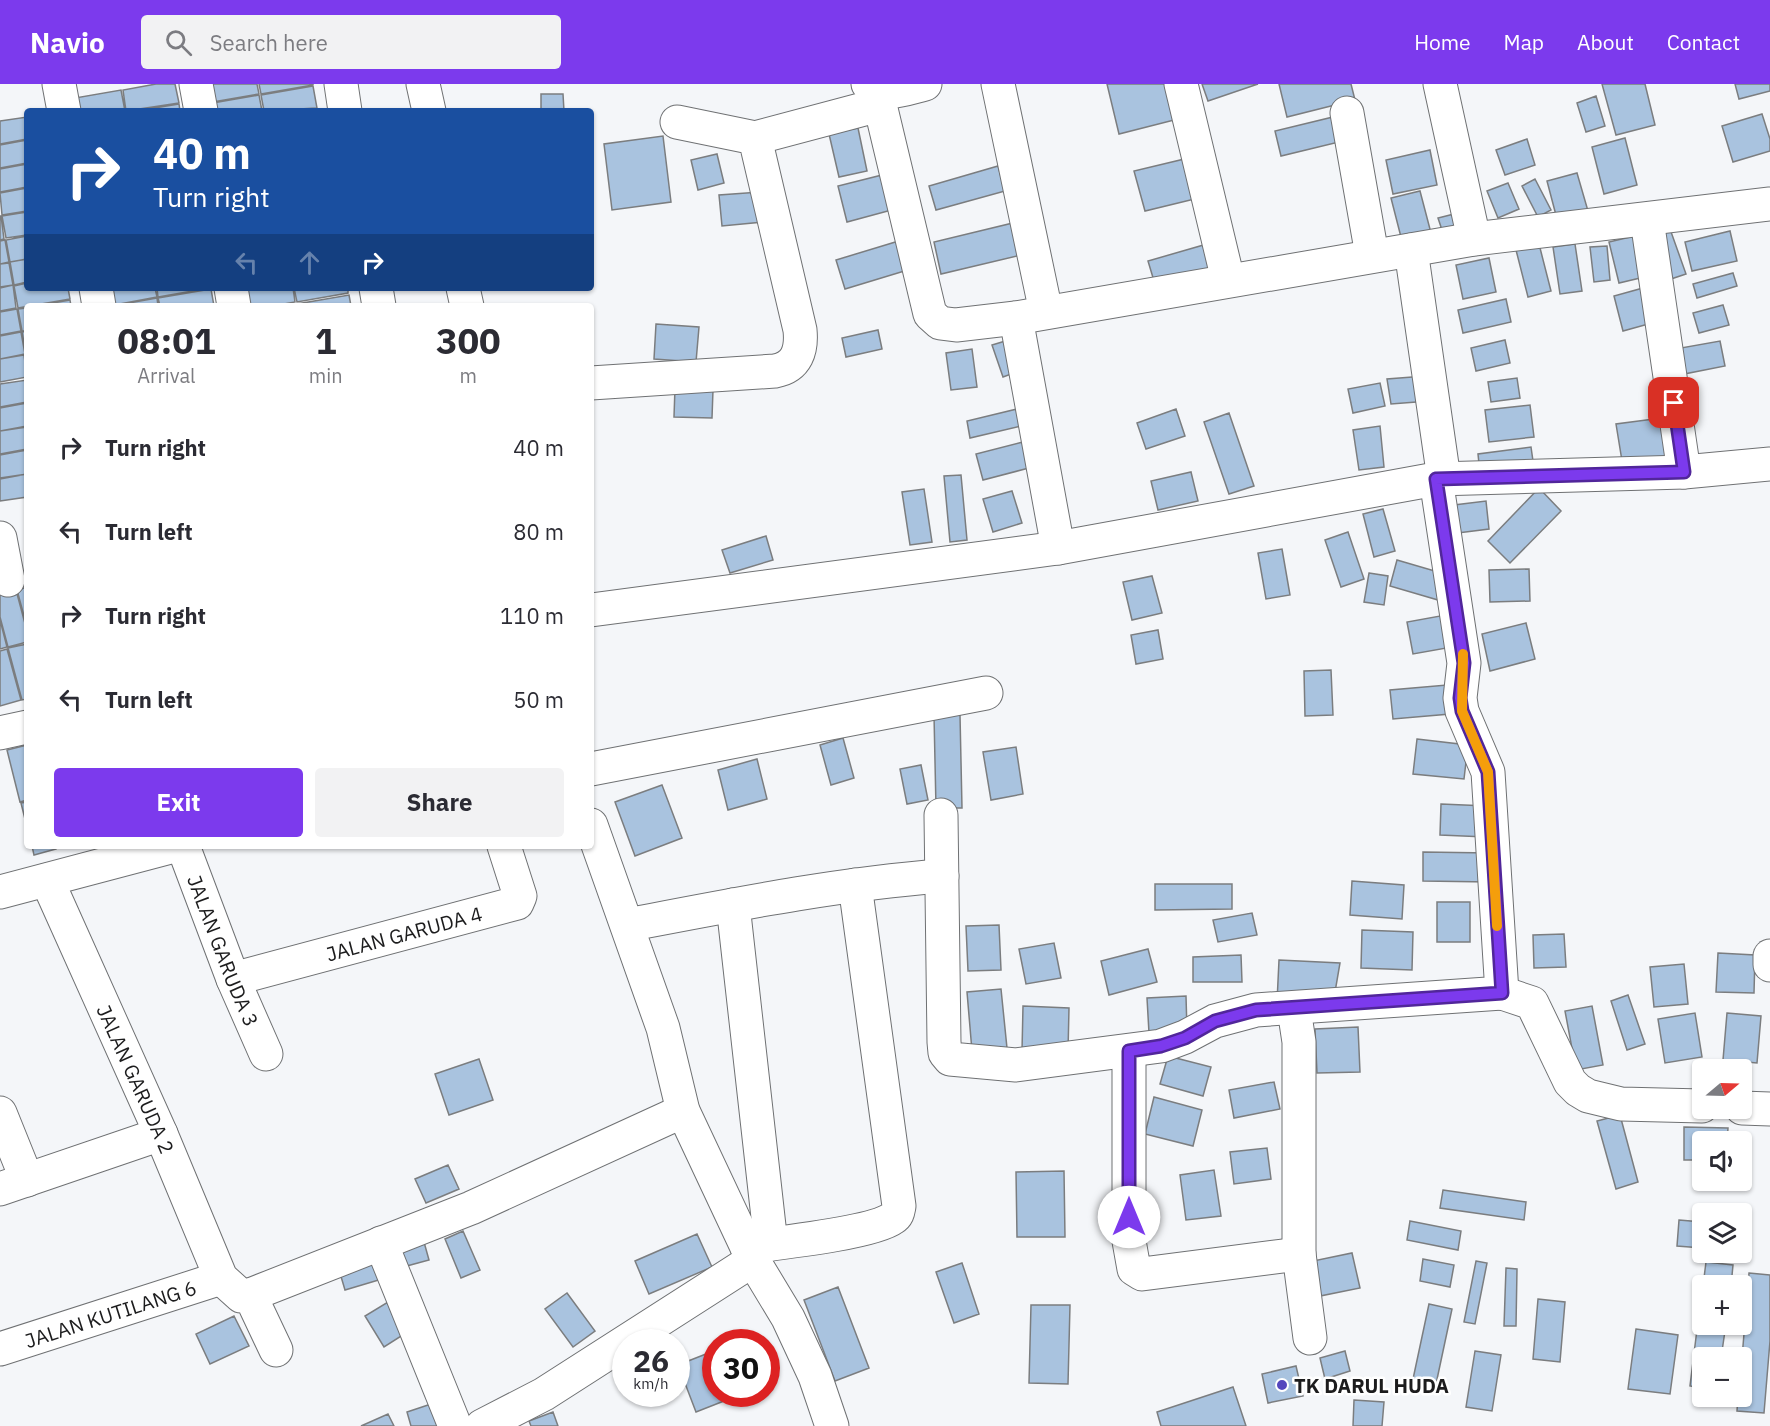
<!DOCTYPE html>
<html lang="en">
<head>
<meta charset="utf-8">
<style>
	body { margin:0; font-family:"IBM Plex Sans",sans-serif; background:#f2f2f3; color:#2b2b33; height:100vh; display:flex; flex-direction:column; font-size:22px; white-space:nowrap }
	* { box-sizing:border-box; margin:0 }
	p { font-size:20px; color:#7c7c81 }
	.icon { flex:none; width:33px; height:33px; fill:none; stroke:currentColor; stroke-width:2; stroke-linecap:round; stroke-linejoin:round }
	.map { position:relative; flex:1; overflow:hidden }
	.drawer { position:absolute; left:24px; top:219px; width:570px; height:546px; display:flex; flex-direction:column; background:#fff; border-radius:6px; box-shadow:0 2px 4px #0004 }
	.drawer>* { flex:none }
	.guide { position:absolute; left:24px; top:24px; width:570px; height:183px; border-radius:6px; box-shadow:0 2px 4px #0004; background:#1a4fa0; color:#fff; overflow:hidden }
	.needle { width:39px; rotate:71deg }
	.fabs { position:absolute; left:1692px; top:975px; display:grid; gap:12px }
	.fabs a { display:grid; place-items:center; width:60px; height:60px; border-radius:6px; background:#fff; box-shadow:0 2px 4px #0004; font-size:30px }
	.speed { position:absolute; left:612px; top:1245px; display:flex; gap:12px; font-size:30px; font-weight:700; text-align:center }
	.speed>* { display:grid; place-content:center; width:78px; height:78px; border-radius:50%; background:#fff; box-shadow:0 2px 4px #0004; line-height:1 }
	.speed small { font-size:15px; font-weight:400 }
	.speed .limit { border:9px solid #d22; background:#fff; color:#111 }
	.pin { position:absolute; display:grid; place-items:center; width:51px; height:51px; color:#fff; margin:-26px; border-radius:12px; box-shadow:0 3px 9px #0006 }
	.me { position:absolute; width:66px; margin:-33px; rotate:0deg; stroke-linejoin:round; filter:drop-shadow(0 0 4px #0008) }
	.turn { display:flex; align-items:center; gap:21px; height:126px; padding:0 30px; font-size:27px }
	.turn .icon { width:78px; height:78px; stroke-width:2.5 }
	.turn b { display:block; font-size:42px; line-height:51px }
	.lanes { display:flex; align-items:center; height:57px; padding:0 30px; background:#0003; justify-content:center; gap:30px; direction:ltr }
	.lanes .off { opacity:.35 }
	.eta { display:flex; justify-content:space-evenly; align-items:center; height:102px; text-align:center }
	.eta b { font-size:36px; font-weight:800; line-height:42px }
	.button { display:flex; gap:12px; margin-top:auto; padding:12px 30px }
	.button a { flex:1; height:69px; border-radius:6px; background:#7c3aed; color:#fff; font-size:24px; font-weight:800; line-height:69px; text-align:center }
	.button a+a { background:#f2f2f3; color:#2b2b33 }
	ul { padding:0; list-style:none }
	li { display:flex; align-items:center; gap:18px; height:84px; padding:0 30px }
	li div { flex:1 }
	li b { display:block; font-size:22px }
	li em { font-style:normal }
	header { display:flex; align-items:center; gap:36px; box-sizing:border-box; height:84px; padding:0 30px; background:#7c3aed; color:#fff }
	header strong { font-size:28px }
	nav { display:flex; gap:33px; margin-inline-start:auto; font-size:21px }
	.search { width:420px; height:54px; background:#f2f2f3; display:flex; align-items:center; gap:15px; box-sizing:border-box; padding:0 21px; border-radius:6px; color:#7c7c81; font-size:22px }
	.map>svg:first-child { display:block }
	.building { fill:#a9c3df; stroke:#7b7d7f; stroke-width:1.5 }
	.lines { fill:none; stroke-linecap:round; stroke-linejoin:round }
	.minor-casing { stroke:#6f7173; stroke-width:35 }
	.minor { stroke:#fff; stroke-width:33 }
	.route-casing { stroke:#51269a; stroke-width:15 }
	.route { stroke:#7c3aed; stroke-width:10 }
	.slow { stroke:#f59e0b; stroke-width:10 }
	.poi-dot { fill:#5446bd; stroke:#fff; stroke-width:2 }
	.labels { text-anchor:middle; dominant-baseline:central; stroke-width:5; stroke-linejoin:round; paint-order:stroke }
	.street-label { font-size:20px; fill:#1c1c1d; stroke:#fff }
	.poi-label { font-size:20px; font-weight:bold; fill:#1c1c1d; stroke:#fff; text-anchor:start }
</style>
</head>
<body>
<header>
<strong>Navio</strong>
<div class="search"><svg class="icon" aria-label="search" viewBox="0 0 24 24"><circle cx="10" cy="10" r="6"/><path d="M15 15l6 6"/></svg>Search here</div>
<nav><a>Home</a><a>Map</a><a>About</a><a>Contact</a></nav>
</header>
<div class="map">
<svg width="1770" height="1342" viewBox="0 0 1770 1342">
	<rect width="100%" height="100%" fill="#f4f6f9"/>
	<path class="building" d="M156,0H175L179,19L126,27L123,6Z
		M204,0H257L259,10L207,19Z
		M259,0H313V1L261,10Z
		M1107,0H1177L1186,33L1119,50Z
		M1202,0H1258L1208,17Z
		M1279,0H1351L1355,16L1287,33Z
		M1602,0H1645L1655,41L1616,51Z
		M1735,0H1770V7L1739,15Z
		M313,2L317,24L264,27L261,11Z
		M121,6L125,27H71L69,15Z
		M541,10H563L564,27H541Z
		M259,11L262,27H209L207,20Z
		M1596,12L1605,42L1586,48L1577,19Z
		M179,20L180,27H136Z
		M1762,30L1770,55V67L1733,78L1722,42Z
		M27,33V55L0,60V37Z
		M1333,33L1339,58L1281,72L1275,47Z
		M858,44L867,87L839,93L829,50Z
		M663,52L671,118L612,126L604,60Z
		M1625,54L1637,101L1604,110L1592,63Z
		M1527,55L1535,81L1505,91L1496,66Z
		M27,56V79L0,84V61Z
		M1430,66L1437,101L1393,110L1386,76Z
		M717,70L724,99L698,106L691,76Z
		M1197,72L1207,112L1145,127L1134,87Z
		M27,80V103L0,108V85Z
		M998,82L1005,107L936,126L929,102Z
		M890,89L899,124L847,138L838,102Z
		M1577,89L1588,127L1557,135L1547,97Z
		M1535,95L1551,126L1538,133L1522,102Z
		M1508,99L1519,125L1498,134L1487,107Z
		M27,104V127L2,131L0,109Z
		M1420,107L1431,149L1402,157L1391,114Z
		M760,108L763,138L722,142L719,111Z
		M27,128V151L6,154L2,132Z
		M1462,128L1466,143L1443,149L1438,134Z
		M1,132L4,155L0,156V132Z
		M1017,138L1025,170L941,190L934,158Z
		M1670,145L1686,190L1671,195L1655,150Z
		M1730,147L1737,177L1692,187L1685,158Z
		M1643,150L1653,191L1619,199L1609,158Z
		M27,152V175L10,178L6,156Z
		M5,156L9,178L0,180V157Z
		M902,156L911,185L845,205L836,176Z
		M1207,160L1216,190L1157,207L1148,177Z
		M1539,160L1551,207L1528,213L1516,166Z
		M1575,160L1582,207L1560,210L1553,163Z
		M1607,162L1610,196L1594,198L1590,163Z
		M1489,174L1496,208L1463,215L1456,181Z
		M27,175V198L14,201L10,178Z
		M9,179L13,201L0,203V180Z
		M1733,189L1737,202L1697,214L1693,200Z
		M27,199V204H68L70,215L18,224L14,202Z
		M13,201L16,224L0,227V204Z
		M101,204H155L157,213L109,222Z
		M157,204H210L158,213Z
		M245,204H293L295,218L273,222H242Z
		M294,204H348V209L297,218Z
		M1643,204L1652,239L1623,247L1614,212Z
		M211,205L214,222H160L158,214Z
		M349,211L351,222H297V220Z
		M157,214L158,222H112Z
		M1506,215L1511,238L1463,249L1458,226Z
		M70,216L71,222H36Z
		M1723,221L1729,241L1699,249L1693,229Z
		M27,224V247H22L18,225Z
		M17,225L21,247L0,251V228Z
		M656,240L699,243L696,278L654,275Z
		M878,246L882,265L846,273L842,254Z
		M27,247V270H26L22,248Z
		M21,248L25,270L0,275V252Z
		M1012,255L1022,286L1003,293L992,261Z
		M1505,256L1510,279L1476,287L1471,264Z
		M1720,257L1725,282L1679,291L1675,265Z
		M972,265L977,303L951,306L946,269Z
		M24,271L27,293L0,298V275Z
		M1425,292L1429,317L1391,320L1387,295Z
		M1517,294L1520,314L1491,318L1488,298Z
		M27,296V318L0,323V300Z
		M1380,299L1385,322L1353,329L1348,305Z
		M675,304L713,306L712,334L674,333Z
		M27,319V342L0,347V324Z
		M1530,321L1534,353L1489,358L1485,326Z
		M1017,325L1021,342L970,354L967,337Z
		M1176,325L1185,352L1146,365L1137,339Z
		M1229,329L1254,402L1229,410L1204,338Z
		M1669,333L1675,375L1623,383L1616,340Z
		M1380,342L1384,383L1359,386L1353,346Z
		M27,343V365L0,370V347Z
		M1023,358L1029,384L983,396L976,370Z
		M1531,363L1534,384L1480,390L1478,370Z
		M27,366V390L0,394V371Z
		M1191,388L1198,417L1158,426L1151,397Z
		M27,390V413L0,417V395Z
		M961,391L967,456L950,458L944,392Z
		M1539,404L1561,427L1510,479L1488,457Z
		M924,405L932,458L910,461L902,408Z
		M1012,407L1022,439L993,448L983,415Z
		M1486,417L1489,445L1450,450L1446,422Z
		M1383,425L1395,467L1374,473L1363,430Z
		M1348,448L1364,495L1341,503L1325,456Z
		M766,452L773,476L730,489L722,466Z
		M1282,465L1290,511L1266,515L1258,469Z
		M1397,476L1445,490L1438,516L1390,502Z
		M1529,485L1530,517L1490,518L1489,486Z
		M1369,489L1388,492L1384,521L1364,518Z
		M1152,492L1162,529L1132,536L1123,498Z
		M27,503V543L17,506Z
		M16,506L27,547V558L8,563L0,533V510Z
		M1451,530L1458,562L1413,570L1407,538Z
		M0,536L7,563L0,565Z
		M1526,539L1535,575L1490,587L1482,550Z
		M1158,546L1163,575L1136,580L1131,551Z
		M27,560V615L22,616L8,564Z
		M7,565L21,616L0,622V567Z
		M1331,586L1333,631L1305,632L1304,587Z
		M1447,601L1450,630L1393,635L1390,606Z
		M934,631H960L962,724H936Z
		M843,654L854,694L831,701L820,661Z
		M1417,655L1468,661L1464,695L1413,690Z
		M27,661V716L20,718L7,666Z
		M1016,663L1023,710L991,716L983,668Z
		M757,675L767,715L728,726L718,686Z
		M921,681L928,716L907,720L900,685Z
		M662,701L682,754L635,772L615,718Z
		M27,718V743L21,719Z
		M1441,720L1487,722L1486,753L1440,751Z
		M32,762H55L56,765L34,771Z
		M1423,768L1490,769V798L1423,797Z
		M1352,797L1404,801L1402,835L1350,831Z
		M1155,800H1232V825L1155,826Z
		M1437,818H1470V858H1437Z
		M1252,829L1257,851L1218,858L1213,836Z
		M999,841L1001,886L968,887L966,842Z
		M1362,846L1413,848L1412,886L1361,884Z
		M1564,850L1566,883L1534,884L1533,851Z
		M1054,859L1061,894L1026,900L1019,865Z
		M1148,865L1157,898L1109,911L1101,877Z
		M1718,869L1755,871L1754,909L1716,908Z
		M1241,871L1242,898H1193V873Z
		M1279,876L1340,879L1334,914L1277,918Z
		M1684,880L1688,920L1654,923L1650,883Z
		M1001,905L1007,964L972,967L967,908Z
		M1628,911L1645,960L1627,966L1611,917Z
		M1186,912L1187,947L1149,949L1147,914Z
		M1023,922L1069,924L1068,968L1022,967Z
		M1592,922L1603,981L1576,986L1565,927Z
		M1695,929L1702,973L1665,979L1658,935Z
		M1727,929L1761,932L1757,979L1723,976Z
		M1358,943L1360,988L1317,989L1315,945Z
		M1168,972L1211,983L1203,1012L1160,1000Z
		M479,975L493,1016L449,1031L435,990Z
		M1274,998L1280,1025L1234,1034L1229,1006Z
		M1154,1013L1202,1026L1193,1062L1145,1050Z
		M1620,1031L1638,1098L1616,1105L1597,1037Z
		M1684,1043L1728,1044L1727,1058H1702V1076H1684Z
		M1267,1064L1271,1095L1234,1100L1230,1068Z
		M448,1081L459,1105L426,1119L415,1095Z
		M1214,1086L1221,1132L1186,1136L1180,1091Z
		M1064,1087L1065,1153H1017L1016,1088Z
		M1443,1106L1526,1118L1524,1136L1440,1124Z
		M1679,1136L1702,1138V1164L1677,1162Z
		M1410,1137L1461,1147L1458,1166L1407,1156Z
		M463,1147L480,1186L461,1194L445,1155Z
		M697,1150L712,1183L649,1210L635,1177Z
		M424,1158L429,1176L403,1183L398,1165Z
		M373,1168L382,1195L345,1206L337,1179Z
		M1352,1169L1360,1204L1320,1212L1313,1177Z
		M1423,1175L1454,1181L1450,1203L1420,1197Z
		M1476,1177L1487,1179L1475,1240L1464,1238Z
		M1706,1178L1733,1181L1731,1202H1703Z
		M962,1179L979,1230L954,1239L936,1188Z
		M1506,1184L1517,1185L1516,1242H1504Z
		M1749,1189L1770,1191V1257L1764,1329L1737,1327L1738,1312H1742V1274Z
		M838,1203L869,1284L835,1297L804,1216Z
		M1702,1205V1240H1726L1721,1274H1702V1304L1690,1302Z
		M567,1209L595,1247L573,1263L545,1225Z
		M1538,1215L1565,1218L1560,1278L1533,1275Z
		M388,1218L406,1249L384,1263L365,1232Z
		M1429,1220L1452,1225L1436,1300L1413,1295Z
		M1031,1221H1070L1068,1300L1029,1299Z
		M234,1232L249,1262L210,1280L196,1250Z
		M1636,1245L1678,1251L1670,1310L1628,1305Z
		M1345,1267L1350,1287L1325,1295L1320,1274Z
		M1475,1267L1501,1271L1492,1327L1466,1323Z
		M711,1268L716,1280V1310H727L729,1315L696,1328L678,1281Z
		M1296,1282L1303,1312L1268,1319L1262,1290Z
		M1233,1303L1246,1342H1161L1157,1328Z
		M1354,1316L1384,1318L1382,1342H1353Z
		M434,1319L439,1342H411L407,1328Z
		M553,1328L558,1342H531L529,1337Z
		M388,1330L394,1342H361Z"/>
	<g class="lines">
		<defs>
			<g id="minor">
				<path d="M59,0L64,27"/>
				<path d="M196,0L201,27"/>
				<path d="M341,0L345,27"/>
				<path d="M423,0L429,27"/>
				<path d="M868,0C884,14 905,5 925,0"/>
				<path d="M998,0L1046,228"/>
				<path d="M1181,0L1228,196"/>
				<path d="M1440,0L1474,155"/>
				<path d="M877,8L930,230L940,239L956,241L1016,234L1474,155L1770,120"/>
				<path d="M1347,29L1372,171"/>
				<path d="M755,54L879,21"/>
				<path d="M1647,136L1684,388"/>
				<path d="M1411,166L1444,395"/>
				<path d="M96,204L99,222"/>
				<path d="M231,204L234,222"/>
				<path d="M376,204L379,222"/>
				<path d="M463,204L467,222"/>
				<path d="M1016,234L1058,464"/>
				<path d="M591,299L775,287C797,283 802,266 800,246L755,54L677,38"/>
				<path d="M0,454L8,496"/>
				<path d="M591,526L1058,464L1436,395L1684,388L1770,380"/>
				<path d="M0,649L27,643"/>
				<path d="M591,685L986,609"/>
				<path d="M941,731L944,958L945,969L950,975L1016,981L1161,962L1185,953L1215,937L1256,926L1502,909L1488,688L1462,627L1460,614L1464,579L1436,395"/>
				<path d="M591,741L663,944L683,1027L753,1176L788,1234L815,1292L832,1342"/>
				<path id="s1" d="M183,762L233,895L266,970"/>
				<path id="s2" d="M47,796L161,1050L221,1194L241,1212L250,1211L276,1266"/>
				<path d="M0,808L174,762"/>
				<path d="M733,821L771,1160"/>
				<path d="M627,841C732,821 836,800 942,792"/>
				<path d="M1770,872V881"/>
				<path id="s3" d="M233,895L517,819L520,812L504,762"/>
				<path d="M1502,909L1532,919L1570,998L1578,1006L1588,1012L1621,1020L1702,1022"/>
				<path d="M1294,925L1299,958V1170L1310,1254"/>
				<path d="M1129,967V1157L1134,1185L1142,1190L1299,1170"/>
				<path d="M1742,1024L1770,1025"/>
				<path d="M0,1029L27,1096"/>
				<path d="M0,1105L161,1050"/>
				<path d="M381,1159L455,1342"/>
				<path d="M747,1163C777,1159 873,1149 893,1134C898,1131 898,1127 899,1122L855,801"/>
				<path d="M250,1211L471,1124L683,1027"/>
				<path id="s4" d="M0,1265L221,1194"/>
				<path d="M482,1342L544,1310L753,1176"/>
			</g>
		</defs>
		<use href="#minor" class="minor-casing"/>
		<use href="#minor" class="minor"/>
	</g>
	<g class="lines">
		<defs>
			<path id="route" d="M1129,1133V967L1161,962L1185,954L1215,937L1256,926L1502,909L1488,688L1462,627L1460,614L1464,579L1436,395L1684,388L1674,319"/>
		</defs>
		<use href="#route" class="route-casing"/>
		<use href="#route" class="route"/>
		<path class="slow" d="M1463,570L1462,627L1488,688L1497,842"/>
	</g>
	<circle class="poi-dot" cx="1282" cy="1301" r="6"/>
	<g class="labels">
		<g class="street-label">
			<text stroke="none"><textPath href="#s3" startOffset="177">JALAN GARUDA 4</textPath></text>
			<text stroke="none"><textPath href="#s1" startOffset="112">JALAN GARUDA 3</textPath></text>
			<text stroke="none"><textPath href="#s2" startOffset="218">JALAN GARUDA 2</textPath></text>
			<text stroke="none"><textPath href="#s4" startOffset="116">JALAN KUTILANG 6</textPath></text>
		</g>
		<g class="poi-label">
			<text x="1294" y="1301">TK DARUL HUDA</text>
		</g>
	</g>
</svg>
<div class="fabs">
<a><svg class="needle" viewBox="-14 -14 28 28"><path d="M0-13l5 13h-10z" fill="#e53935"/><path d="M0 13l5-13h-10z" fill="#7c7c81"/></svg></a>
<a><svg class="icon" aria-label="sound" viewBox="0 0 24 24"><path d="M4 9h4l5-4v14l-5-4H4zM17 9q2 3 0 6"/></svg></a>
<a><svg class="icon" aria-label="layers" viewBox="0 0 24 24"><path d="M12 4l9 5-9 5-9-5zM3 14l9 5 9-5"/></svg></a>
<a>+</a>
<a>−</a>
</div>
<div class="speed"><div>26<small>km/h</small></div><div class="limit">30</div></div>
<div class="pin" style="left:1674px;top:319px;background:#d93025"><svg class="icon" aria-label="arrive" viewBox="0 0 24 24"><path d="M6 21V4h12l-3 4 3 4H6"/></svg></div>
<svg class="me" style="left:1129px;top:1133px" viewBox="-20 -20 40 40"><circle r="19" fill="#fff"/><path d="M0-13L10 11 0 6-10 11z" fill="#7c3aed"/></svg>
<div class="guide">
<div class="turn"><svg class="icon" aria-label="right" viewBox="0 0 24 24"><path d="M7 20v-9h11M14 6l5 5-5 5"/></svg><div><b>40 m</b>Turn right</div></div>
<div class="lanes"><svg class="icon off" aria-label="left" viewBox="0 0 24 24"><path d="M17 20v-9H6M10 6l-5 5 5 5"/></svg><svg class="icon off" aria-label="ahead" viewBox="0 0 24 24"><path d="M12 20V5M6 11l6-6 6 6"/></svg><svg class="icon" aria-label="right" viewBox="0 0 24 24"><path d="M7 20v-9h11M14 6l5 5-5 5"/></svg></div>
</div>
<section class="drawer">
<div class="eta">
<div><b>08:01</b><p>Arrival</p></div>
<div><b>1</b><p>min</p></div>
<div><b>300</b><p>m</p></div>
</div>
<ul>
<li><svg class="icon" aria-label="right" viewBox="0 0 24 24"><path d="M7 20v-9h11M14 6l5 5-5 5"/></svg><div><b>Turn right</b></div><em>40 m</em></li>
<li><svg class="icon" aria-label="left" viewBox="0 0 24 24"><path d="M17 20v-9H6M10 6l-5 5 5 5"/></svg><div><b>Turn left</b></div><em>80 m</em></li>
<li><svg class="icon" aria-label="right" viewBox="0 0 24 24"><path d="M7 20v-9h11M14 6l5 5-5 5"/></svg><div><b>Turn right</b></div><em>110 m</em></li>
<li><svg class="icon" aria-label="left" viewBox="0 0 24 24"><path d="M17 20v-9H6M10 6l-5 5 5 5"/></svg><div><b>Turn left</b></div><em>50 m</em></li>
</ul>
<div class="button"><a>Exit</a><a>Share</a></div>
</section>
</div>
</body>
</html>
